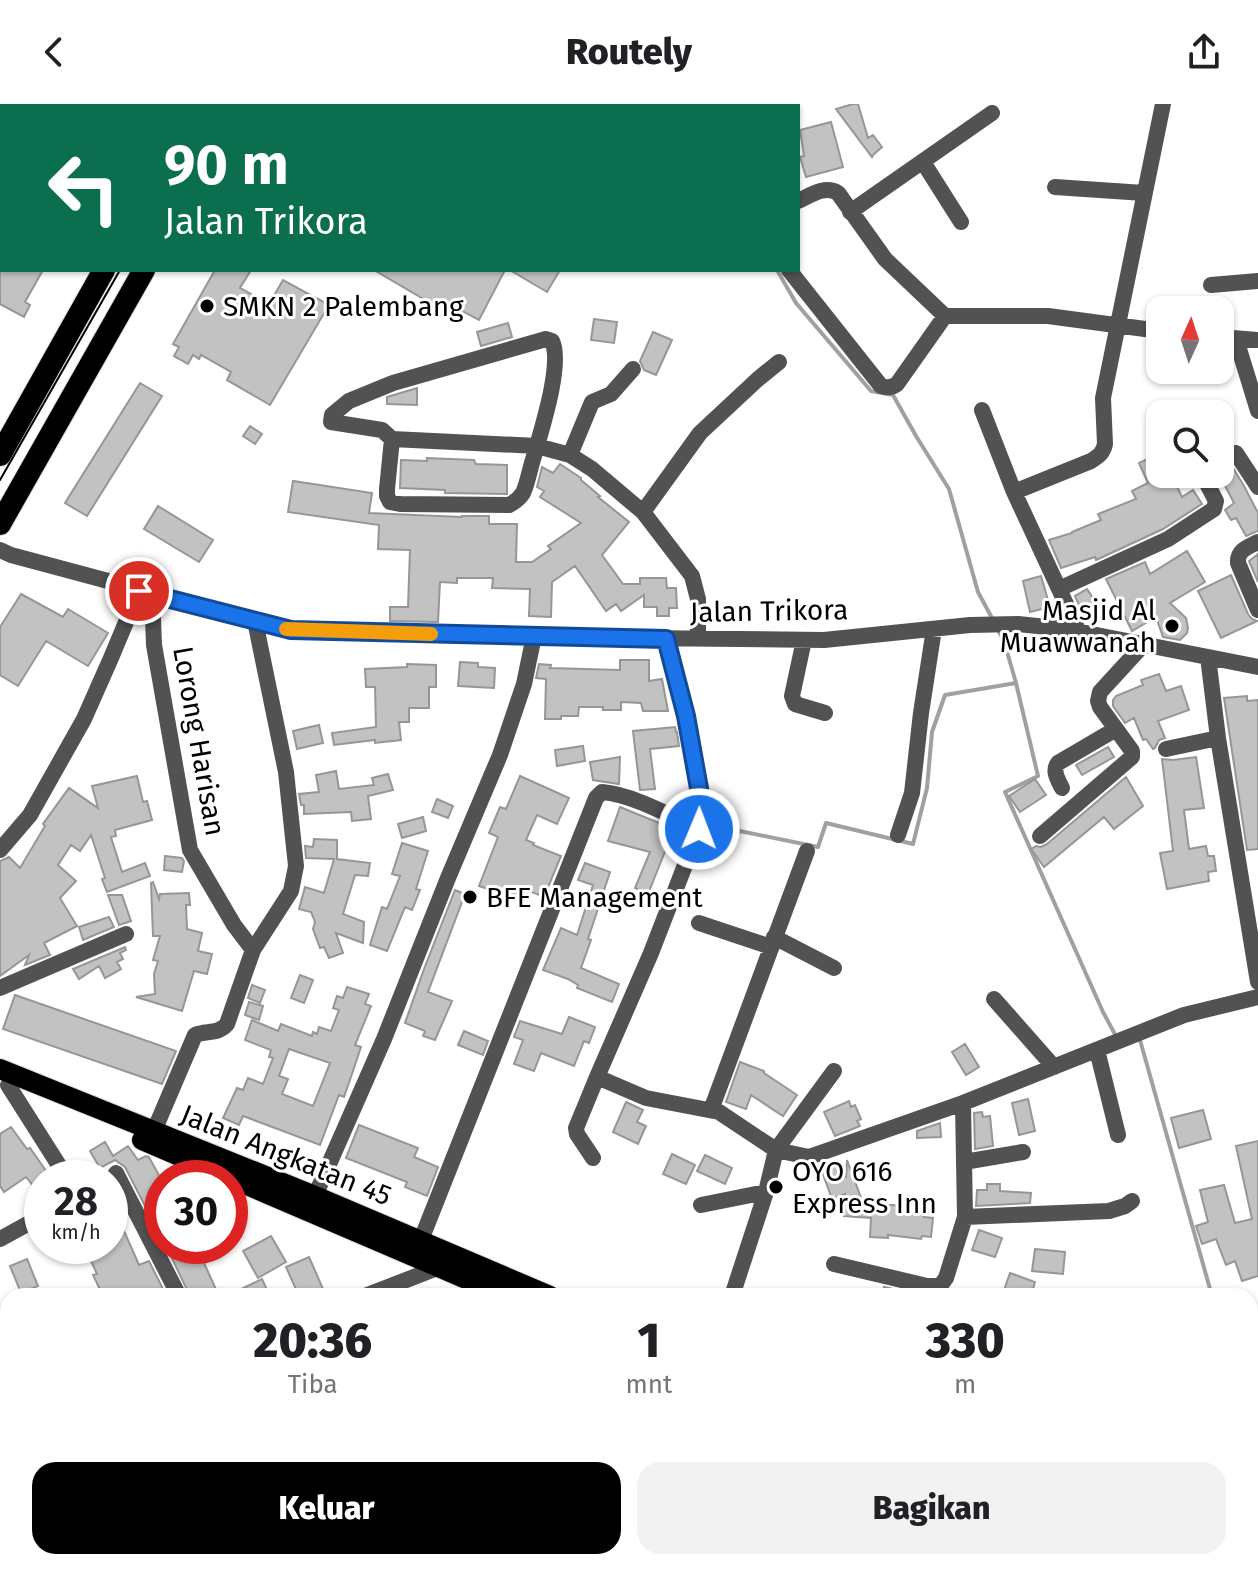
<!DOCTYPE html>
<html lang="id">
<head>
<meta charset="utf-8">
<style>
	body { margin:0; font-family:"Fira Sans",sans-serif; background:#f2f2f2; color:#202124; height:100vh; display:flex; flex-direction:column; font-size:30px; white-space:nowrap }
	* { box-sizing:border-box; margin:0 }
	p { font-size:26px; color:#757577 }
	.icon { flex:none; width:44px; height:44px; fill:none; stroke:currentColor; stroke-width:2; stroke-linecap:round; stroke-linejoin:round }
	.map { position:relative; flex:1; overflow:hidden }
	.panel { position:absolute; left:0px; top:1184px; width:1258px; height:282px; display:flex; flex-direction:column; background:#fff; border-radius:24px 24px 0 0; box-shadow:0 2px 6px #0004 }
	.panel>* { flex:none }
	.top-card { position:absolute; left:0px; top:0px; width:800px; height:168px; box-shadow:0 2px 6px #0004; background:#0b6e4f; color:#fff; overflow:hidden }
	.needle { width:52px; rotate:3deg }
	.tools { position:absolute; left:1146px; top:192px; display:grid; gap:16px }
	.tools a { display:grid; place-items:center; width:88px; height:88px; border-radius:16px; background:#fff; box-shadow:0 2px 6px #0004; font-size:40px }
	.speed { position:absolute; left:24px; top:1056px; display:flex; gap:16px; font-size:40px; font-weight:700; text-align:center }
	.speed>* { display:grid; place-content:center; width:104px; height:104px; border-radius:50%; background:#fff; box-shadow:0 2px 6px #0004; line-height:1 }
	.speed small { font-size:20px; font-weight:400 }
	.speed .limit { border:12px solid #d22; background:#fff; color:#111 }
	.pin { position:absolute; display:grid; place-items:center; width:68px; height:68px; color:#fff; margin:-34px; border:4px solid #fff; border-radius:50%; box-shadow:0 2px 8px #0007 }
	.me { position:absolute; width:88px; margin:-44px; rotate:1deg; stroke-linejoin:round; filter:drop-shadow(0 0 6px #0008) }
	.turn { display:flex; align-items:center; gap:28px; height:168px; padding:0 32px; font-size:36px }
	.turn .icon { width:104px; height:104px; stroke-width:2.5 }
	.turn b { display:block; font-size:56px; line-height:68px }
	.eta { display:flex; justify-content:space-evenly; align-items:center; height:136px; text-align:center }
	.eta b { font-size:48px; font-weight:800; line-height:56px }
	.button { display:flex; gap:16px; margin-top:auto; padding:16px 32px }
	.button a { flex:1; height:92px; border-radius:24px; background:#000; color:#fff; font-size:32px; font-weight:800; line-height:92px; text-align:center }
	.button a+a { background:#f2f2f2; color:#202124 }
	header { display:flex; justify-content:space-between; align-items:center; height:104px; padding:0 32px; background:#fff; font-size:36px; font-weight:800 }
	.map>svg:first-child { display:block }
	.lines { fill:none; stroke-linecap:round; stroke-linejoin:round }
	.stream { stroke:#a0a0a0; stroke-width:4 }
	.building { fill:#c2c2c2; stroke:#969696; stroke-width:2; fill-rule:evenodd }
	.major-casing { stroke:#dbdbdb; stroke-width:22 }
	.highway-casing { stroke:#dbdbdb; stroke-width:24 }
	.minor { stroke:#525252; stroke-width:16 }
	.major { stroke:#000; stroke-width:20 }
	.highway { stroke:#000; stroke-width:22 }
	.tram { stroke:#000; stroke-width:2 }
	.route-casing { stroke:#114b97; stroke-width:20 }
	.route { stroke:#1a73e8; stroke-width:14 }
	.slow { stroke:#f59e0b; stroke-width:14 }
	.poi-dot { fill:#000; stroke:#fff; stroke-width:3 }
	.labels { text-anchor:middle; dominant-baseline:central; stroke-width:6; stroke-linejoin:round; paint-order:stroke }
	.poi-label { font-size:28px; fill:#000; stroke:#fff; text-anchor:start }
	.street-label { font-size:28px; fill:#000; stroke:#fff }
</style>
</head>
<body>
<header><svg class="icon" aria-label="back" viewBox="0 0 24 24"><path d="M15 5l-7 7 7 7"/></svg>Routely<svg class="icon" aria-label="share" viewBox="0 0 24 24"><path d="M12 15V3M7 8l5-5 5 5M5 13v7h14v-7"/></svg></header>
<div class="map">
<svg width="1258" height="1465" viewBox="0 0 1258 1465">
	<rect width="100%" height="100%" fill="#fff"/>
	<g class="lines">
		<path class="stream" d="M777,166L796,199L871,287L893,291L916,332L949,385L978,488L992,514
			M1016,579L1038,672L1005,688L1103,908L1117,934
			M730,725L818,743L826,719L913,740L927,684L932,628L945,591L1016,579L1004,537L998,526
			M1137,936H1140L1212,1192
			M1250,1369L1258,1366
			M1173,1458L1174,1465"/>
	</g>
	<path class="building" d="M853,0H858L868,34L873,31L882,43L873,51L872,53L836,5Z
		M831,18L843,63L806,73L800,53L804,52L800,26Z
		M0,166H43L25,198L30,201L24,213L0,200Z
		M215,166H251L240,184L269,200L283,176L329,201L270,301L227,276L231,268L201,251L199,255L193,251L188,260L174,252L179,243L173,240Z
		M374,166H505L479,216L455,203L449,214L423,200L425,196Z
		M510,166H560L547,188Z
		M594,215L617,218L614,239L591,236Z
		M508,219L512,233L481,242L477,228Z
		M653,228L672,236L656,271L644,266L640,257Z
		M140,279L162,292L87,412L65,399Z
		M417,284V301L387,300V293Z
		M250,322L262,330L255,340L243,332Z
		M1160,349V370H1171L1182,393L1193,386L1202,400L1163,425L1096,456L1095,453L1061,464L1049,436L1072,429V428L1101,416L1098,410L1136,395L1132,387L1148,379L1139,359Z
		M427,354L474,356L476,360L507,361V390L445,389V386L400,384L401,356L427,357Z
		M1227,354L1244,382L1258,409V427L1246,432L1236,414L1231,416L1225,406L1234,399L1220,372V358Z
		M560,360L581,374V376L600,392L598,393L629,418L602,451L623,480H640V474H666L667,484H676L677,504H669V512H657V503H644V491L621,507L616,500L606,507L575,462L552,478L551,513L529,512L530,485L492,484L493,474H457V479L440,478L438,518L390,517V503H408L410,446L378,445L379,421L288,408L293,377L372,389L369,409L462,413V412H489V420H517L516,458H532L551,445L548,442L581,419L540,393L544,387L537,383L542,363L553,369Z
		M158,402L213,436L199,458L144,425Z
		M1187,447L1205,478L1170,499L1186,514L1188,524L1187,529L1180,536L1163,533L1156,513L1132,527L1106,475L1145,458L1150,470Z
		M1258,450V478L1249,457Z
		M1231,471L1248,510L1252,515L1257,517L1221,534L1198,487Z
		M1041,472L1050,503L1030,508L1023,477Z
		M1087,485L1099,503L1084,512L1075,492Z
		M21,490L63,513L68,505L108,529L88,562L46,537L18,582L0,571V523Z
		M620,556H649V577L662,575L668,607H643L641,599L621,598V606H603V603H579L578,612H561V615H545L546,575L536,574L539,560L551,561L550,564L620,566Z
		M460,558L478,559V563L495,564L494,584L458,582Z
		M407,560L436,561V583H429V604H409V618H399L401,636L375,639V636L334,641L332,629L376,623L375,583H366L365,565L407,563Z
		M1159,570L1166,587L1181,582L1189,606L1158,617L1165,634L1159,636L1155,644L1153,645L1146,635L1143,636L1134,614L1125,619L1113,602V596L1116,592L1143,581L1141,576Z
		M1247,592V597L1258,596V745L1247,746L1224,594Z
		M319,621L323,639L297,645L293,627Z
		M675,623L676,628H677L679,642L650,645L655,685L640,686L633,627Z
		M583,642L585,657L557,662L555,646Z
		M1108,643L1114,653L1082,671L1076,661Z
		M620,653L619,680L593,676L590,658Z
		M1196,653L1204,704L1184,706L1189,745L1206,742L1208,752H1214L1216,767L1208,768L1209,777L1167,785L1160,749L1173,747L1162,655L1173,656Z
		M336,667L339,685L374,681L372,674L388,670L393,686L368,692L371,715L352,717L351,708L304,710V701H301L299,690L319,688L316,671Z
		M137,672L143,698L147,697L152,716L115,726L116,732L111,733L122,768L145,759L150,772L107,788L102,775L105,774L91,731L80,747L71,741L58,761L76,777L60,794L77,822L44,839L50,851L25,861L29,851L0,872V757L9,753L20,764L45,722L43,720L69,684L98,704L92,682Z
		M520,672L569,694L557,720L537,711L526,736L534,739L533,741L561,752L544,793L527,786L524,796L479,782L498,733L489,729L500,703L506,705Z
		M1126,673L1143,702L1114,725L1104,713L1044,763L1031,745L1036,742L1041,743L1047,740Z
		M1035,675L1046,691L1020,708L1009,692Z
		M437,695L453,702L448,714L432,708Z
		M620,703L674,725L648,790L635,784L650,748L608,737Z
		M423,713L426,727L402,734L398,720Z
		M314,735L337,736V755L370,759L368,772L355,771L343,810L364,818L363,839L336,829L343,849L329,854L324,843L320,844L313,825L315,818L311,808L299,805L305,783L324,789L334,755L306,754L305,742L313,743Z
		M402,739L428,747L416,785L420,786L412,806L405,803L387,847L370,841L382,803L387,805L400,772L392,770Z
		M165,752L182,754L184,757L182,768L164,766Z
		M585,759L610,768L588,835L591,836L581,864L619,880L612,898L577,884L578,881L568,875L543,866L561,824L577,831L593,781L578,776Z
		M153,778L159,795L160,790L189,789L190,801H186L187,825L202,829L198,847L212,850L207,870L194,867L182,907L136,893L155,890L154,870L158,857L153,856L160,832H153L151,779Z
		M455,786L465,790L428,888L452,897L435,936L423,932L425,927L405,919L424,865Z
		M108,791H122L131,817L119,821Z
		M109,813L114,823L83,836L79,823Z
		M125,843L126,846L120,849L123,855L117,858L121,865L105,874L99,862L79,875L73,865Z
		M300,871L313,876L304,899L291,894Z
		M252,881L265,886L260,899L248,894Z
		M347,883L369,890L365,900L371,902L355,941L361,943L353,967L344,993L339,991L320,1041L243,1012L239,1021L223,1014L237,984L243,986L248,974L263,980L273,954L269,953L271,946L245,936L252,916L278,927L281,920L312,932L313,928L317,930L319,923L331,927L339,906L333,904L337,892L343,894ZM289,945L330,959L313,1002L282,990L288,975L279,972Z
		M15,891L176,947L162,980L3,925Z
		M249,898L263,902L259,916L245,911Z
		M569,913L595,923L589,939L584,937L574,962L541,949L534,967L514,960L523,936L514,933L520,917L562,930Z
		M464,927L488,937L483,951L458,941Z
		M965,940L979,963L966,971L952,948Z
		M740,958L764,967V969L797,991L783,1012L751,991L746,1005L726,998Z
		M1028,995L1035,1027L1019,1031L1012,999Z
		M849,997L851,1003L855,1001L861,1015L857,1017L860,1022L835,1032L824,1008Z
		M626,998L643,1006L637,1018L646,1022L638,1040L613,1028Z
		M1203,1006L1211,1035L1179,1044L1171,1014Z
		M982,1008L983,1013L990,1012L993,1042L975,1045L974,1009Z
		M940,1019L941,1033L917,1034V1027Z
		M359,1021L418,1044L414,1053L438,1063L427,1092L405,1083L407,1078L346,1054Z
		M11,1023L27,1045L30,1044L51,1074H42V1093L26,1073L4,1088L0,1082V1030Z
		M1258,1037V1172L1242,1177L1235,1157L1226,1161L1216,1135L1202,1140L1196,1122L1208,1118L1200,1086L1224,1081L1235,1119L1252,1115L1236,1042Z
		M105,1038L113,1052L128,1042L138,1056L146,1052L149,1053L162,1077V1135L125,1063L115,1056L100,1064L90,1047Z
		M672,1050L695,1061L686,1080L663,1070Z
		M705,1051L732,1064L725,1080L697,1067Z
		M847,1056L863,1099L906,1102L925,1108L924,1113L933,1114L931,1133L922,1132L921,1135L888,1131V1134L870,1133L871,1114L844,1112L845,1090L832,1095L821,1065L840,1058L846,1074Z
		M987,1080H1000V1087L1031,1089L1030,1099L976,1102L977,1086H987Z
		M111,1084L122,1106L116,1109L139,1161L149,1157L163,1185L145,1192H103L93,1171L97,1170L84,1142H110Z
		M979,1126L1002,1134L995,1153L972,1146Z
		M271,1132L286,1158L258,1174L243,1147Z
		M166,1142H207L214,1154L204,1159L219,1192H190Z
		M1035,1145L1065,1148L1063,1170L1032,1167Z
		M309,1153L323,1185L308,1192H299L286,1163Z
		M27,1155L38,1182L21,1189L10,1162Z
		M1010,1169L1035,1178L1031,1192H1002Z
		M262,1175L267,1186L263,1187L265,1192H227Z
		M884,1183L906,1188L905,1192H882Z"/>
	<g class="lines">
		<defs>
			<path id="major" d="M0,965L315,1092L550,1192
				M142,1036L506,1192
				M1047,1458L1052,1465
				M1074,1465L1082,1461"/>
			<path id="highway" d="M196,2L197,0
				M240,2L241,0
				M0,351L104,166
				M0,420L144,166"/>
		</defs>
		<use href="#major" class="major-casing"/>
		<use href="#highway" class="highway-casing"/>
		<path class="minor" d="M770,0V2
			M112,2L113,0
			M0,45L2,46
			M923,58L961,118
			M1055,83L1144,89
			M798,97C811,91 825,81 838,89L885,155L945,212
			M850,108L992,9
			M789,166L881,282C887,284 892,284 897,280L945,212H1048L1160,227
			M1211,181L1258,177
			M1220,233L1258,236
			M1236,235L1258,307
			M982,306L1014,388
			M392,335L387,385V392L390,398L400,400L509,401C515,398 519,395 523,389C528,378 530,364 534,352C541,327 563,260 552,237L546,235L393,279L349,297L332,311L331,318L382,326L392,335L537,342L570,351L592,365L643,408L692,472L698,495V535
			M1236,349L1258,383
			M570,351L592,298L611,290L633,265
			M643,408L700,329L758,275L779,258
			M1258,438C1248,443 1237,446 1238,459L1258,506
			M0,446L11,451L291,526L641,534L824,536L970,521L1018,520L1066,525L1258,563
			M1059,485L1168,435L1214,405L1216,397L1202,370
			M152,489L154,541L190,746L234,821L253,846L227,920C218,931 206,926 195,931L154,1027
			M1079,528L1014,388L1091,357C1099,352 1103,349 1105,340L1103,294L1163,0
			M666,535L686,612L702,701L699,725
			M804,536L792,592L795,600L825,609
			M1208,553L1218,634L1258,878
			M1166,645L1218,634
			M1062,684C1058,676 1052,667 1058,659L1116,625
			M898,731L912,689L921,609L934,525
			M1040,732L1132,653V647L1100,603L1098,597L1100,588L1144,540
			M0,746L30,711L84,615L111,554L139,487
			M699,819L771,843
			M774,833L834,864
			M253,846L291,787L296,762L286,668L255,517
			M0,884L126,830
			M994,895L1054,963
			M1097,946L1118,1031
			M8,981L67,1074
			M711,1006L807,747
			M593,1054L577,1030L576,1024L597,973
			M964,1058L1023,1048
			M116,1069L179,1192
			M315,1092L384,935L448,774L500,651L524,580L534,532
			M701,1101L766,1088
			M965,1113L1109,1107L1125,1102L1132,1097
			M0,1135L42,1112
			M421,1136L596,694L602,688C631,690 671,712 699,725L651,849L597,973L646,994L719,1008L776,1046L809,1053L963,999L1184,911L1258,893
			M834,1160L927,1182H940L946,1174L965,1113L963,999
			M365,1192L437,1164
			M732,1192L766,1088L776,1046L834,967
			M0,1237L8,1233
			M1250,1263L1258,1261
			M0,1348L8,1360
			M0,1391L8,1385
			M259,1458L264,1465
			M551,1458L554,1465
			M97,1465L99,1458
			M231,1465L232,1458
			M579,1465L592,1458
			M1024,1465L1030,1458"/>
		<use href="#major" class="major"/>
		<use href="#highway" class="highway"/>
		<path class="tram" d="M214,2L215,0
			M0,376L120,166
			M0,970L163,1036L515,1192
			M1031,1458L1036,1465"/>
	</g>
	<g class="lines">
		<defs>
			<path id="route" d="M139,487L291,526L666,535L686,612L702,701L699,725"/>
		</defs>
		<use href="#route" class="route-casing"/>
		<use href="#route" class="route"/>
		<path class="slow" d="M286,525L431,530"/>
	</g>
	<g class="poi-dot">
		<circle cx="207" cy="202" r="8"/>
		<circle cx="1172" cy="522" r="8"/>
		<circle cx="470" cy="793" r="8"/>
		<circle cx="776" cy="1083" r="8"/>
	</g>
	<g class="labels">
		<g class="poi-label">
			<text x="223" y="202">SMKN 2 Palembang</text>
			<text x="1156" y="506" text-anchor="end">Masjid Al<tspan x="1156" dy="32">Muawwanah</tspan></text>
			<text x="486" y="793">BFE Management</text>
			<text x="792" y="1067">OYO 616<tspan x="792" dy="32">Express Inn</tspan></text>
		</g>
		<g class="street-label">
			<text transform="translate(769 507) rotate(-1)">Jalan Trikora</text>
			<text transform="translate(199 637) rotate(80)">Lorong Harisan</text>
			<text transform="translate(286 1051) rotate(22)">Jalan Angkatan 45</text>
		</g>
	</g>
</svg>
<div class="tools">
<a><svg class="needle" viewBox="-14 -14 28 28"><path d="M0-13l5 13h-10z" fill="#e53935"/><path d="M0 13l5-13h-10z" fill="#757577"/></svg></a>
<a><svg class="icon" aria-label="search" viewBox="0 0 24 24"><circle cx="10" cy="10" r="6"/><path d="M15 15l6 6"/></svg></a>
</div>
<div class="speed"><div>28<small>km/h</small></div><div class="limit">30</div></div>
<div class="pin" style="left:139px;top:487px;background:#d93025"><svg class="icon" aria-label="arrive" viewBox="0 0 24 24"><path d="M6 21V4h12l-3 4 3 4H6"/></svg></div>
<svg class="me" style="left:699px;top:725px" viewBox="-20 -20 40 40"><circle r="17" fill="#1a73e8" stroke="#fff" stroke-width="3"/><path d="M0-11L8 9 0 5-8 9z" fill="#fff"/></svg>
<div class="top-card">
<div class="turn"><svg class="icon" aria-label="left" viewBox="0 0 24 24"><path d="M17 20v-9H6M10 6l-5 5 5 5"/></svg><div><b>90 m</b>Jalan Trikora</div></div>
</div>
<section class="panel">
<div class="eta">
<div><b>20:36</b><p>Tiba</p></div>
<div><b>1</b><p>mnt</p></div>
<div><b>330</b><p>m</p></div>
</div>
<div class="button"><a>Keluar</a><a>Bagikan</a></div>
</section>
</div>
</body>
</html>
